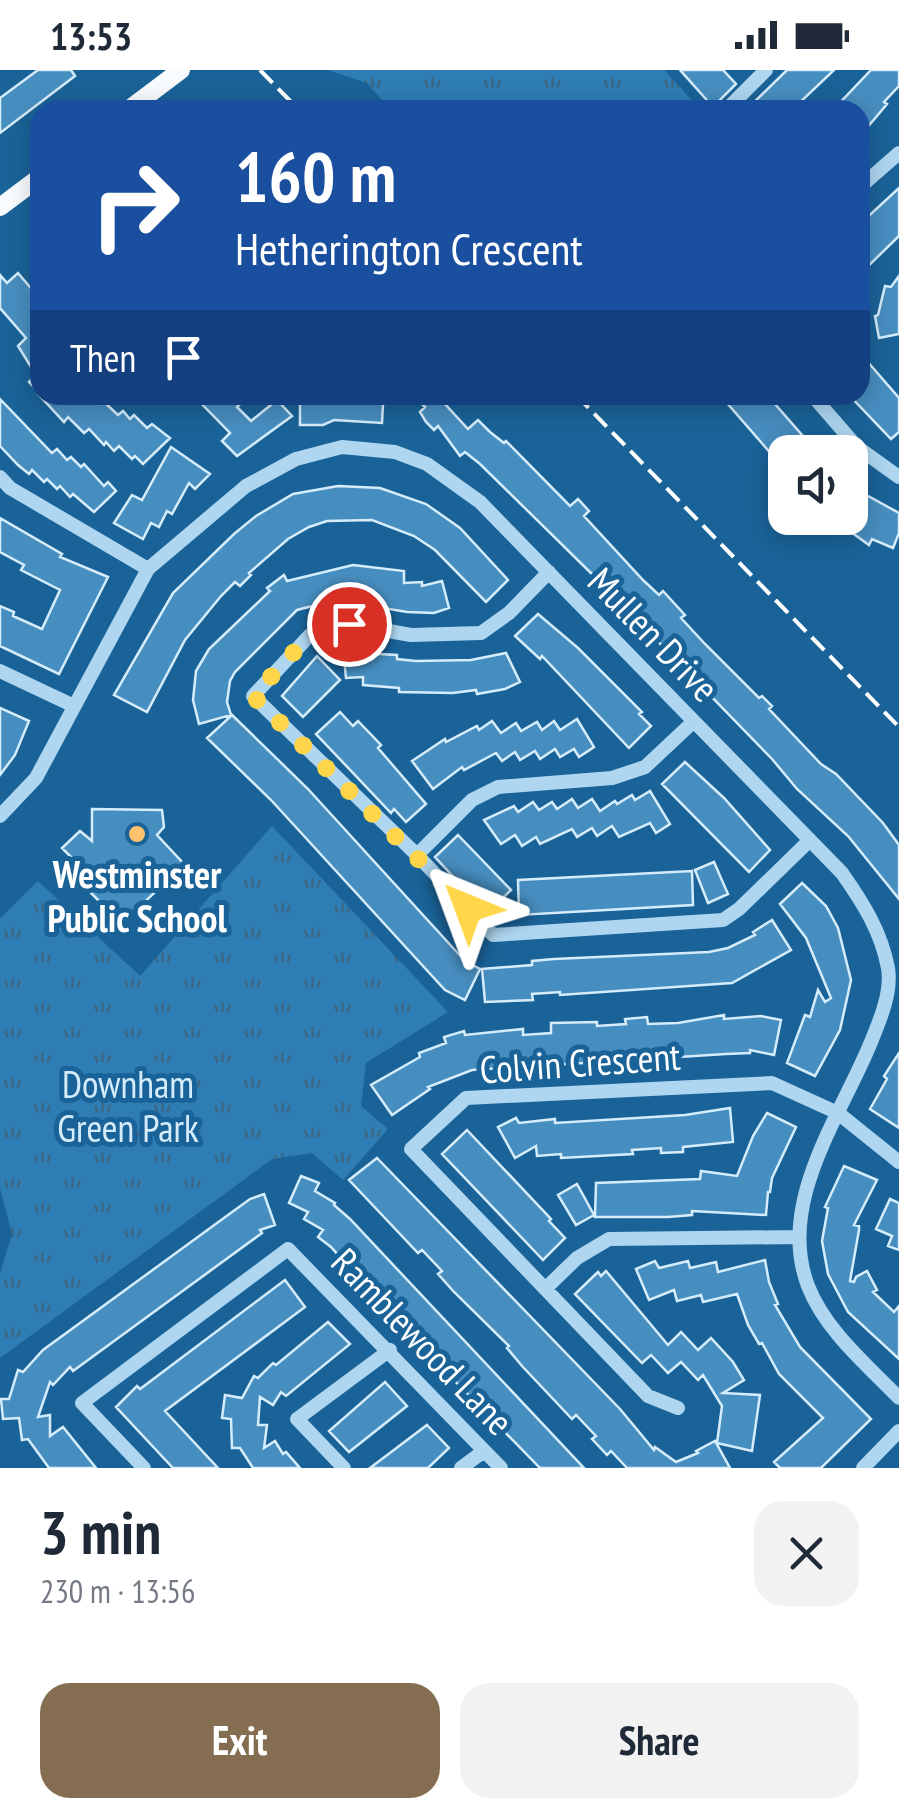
<!DOCTYPE html>
<html lang="en">
<head>
<meta charset="utf-8">
<style>
	body { margin:0; font-family:"PT Sans Narrow",sans-serif; background:#f2f2f3; color:#1f2937; height:100vh; display:flex; flex-direction:column; font-size:38px; white-space:nowrap }
	* { box-sizing:border-box; margin:0 }
	p { font-size:32px; color:#747a83 }
	.icon { flex:none; width:55px; height:55px; fill:none; stroke:currentColor; stroke-width:2; stroke-linecap:round; stroke-linejoin:round }
	.map { position:relative; height:1398px; overflow:hidden }
	.panel { display:flex; flex-direction:column; background:#fff; flex:1 }
	.panel>* { flex:none }
	.hud { position:absolute; left:30px; top:30px; width:840px; height:305px; border-radius:30px; box-shadow:0 5px 25px #0003; background:#1a4fa0; color:#fff; overflow:hidden }
	.tools { position:absolute; left:768px; top:365px; display:grid; gap:20px }
	.tools a { display:grid; place-items:center; width:100px; height:100px; border-radius:20px; background:#fff; box-shadow:0 5px 25px #0003; font-size:50px }
	.pin { position:absolute; display:grid; place-items:center; width:85px; height:85px; color:#fff; margin:-42px; border:5px solid #fff; border-radius:50%; box-shadow:0 2px 10px #0007 }
	.me { position:absolute; width:110px; margin:-55px; rotate:316deg; stroke-linejoin:round; filter:drop-shadow(0 0 8px #0008) }
	.turn { display:flex; align-items:center; gap:35px; height:210px; padding:0 40px; font-size:45px }
	.turn .icon { width:130px; height:130px; stroke-width:2.5 }
	.turn b { display:block; font-size:70px; line-height:85px }
	.then { display:flex; align-items:center; height:95px; padding:0 40px; background:#0003; gap:20px; font-size:38px }
	.round { display:grid; place-items:center; flex:none; width:105px; height:105px; border-radius:30px; background:#f2f2f3 }
	.overview { display:flex; align-items:center; justify-content:space-between; height:170px; padding:0 40px }
	h1 { font-size:60px; font-weight:700; line-height:75px }
	.button { display:flex; gap:20px; margin-top:auto; padding:20px 40px }
	.button a { flex:1; height:115px; border-radius:30px; background:#846d50; color:#fff; font-size:40px; font-weight:700; line-height:115px; text-align:center }
	.button a+a { background:#f2f2f3; color:#1f2937 }
	.status { display:flex; justify-content:space-between; align-items:center; height:70px; padding:0 50px; background:#fff; direction:ltr }
	.status svg { height:28px; fill:currentColor }
	.map>svg:first-child { display:block }
	.park { fill:url(#park-tufts) }
	.building { fill:#478ec0; stroke:#d5ecfb; stroke-width:2.5 }
	.lines { fill:none; stroke-linecap:round; stroke-linejoin:round }
	.minor { stroke:#aed6f1; stroke-width:14 }
	.major { stroke:#f8fcff; stroke-width:18 }
	.rail { stroke:#fff; stroke-width:4; stroke-dasharray:18 8; stroke-linecap:butt }
	.route { stroke:#ffd54a; stroke-width:18; stroke-dasharray:0 32.4 }
	.poi-dot { fill:#ffc16e; stroke:#1a6398; stroke-width:4 }
	.labels { text-anchor:middle; dominant-baseline:central; stroke-width:10; stroke-linejoin:round; paint-order:stroke }
	.street-label { font-size:38px; fill:#fff; stroke:#1a6398 }
	.poi-label { font-size:38px; font-weight:bold; fill:#fff; stroke:#1a6398 }
	.park-label { font-size:38px; fill:#d5ecfb; stroke:#1a6398 }
</style>
</head>
<body>
<div class="status"><b>13:53</b><svg viewBox="0 0 49 12"><path d="M0 12V9h3v3zM5 12V6h3v6zM10 12V3h3v9zM15 12V0h3v12zM26 1h20v11H26zM47 4h2v5h-2z"/></svg></div>
<div class="map">
<svg width="899" height="1398" viewBox="0 0 899 1398">
	<defs>
		<pattern id="park-tufts" width="24" height="20" patternUnits="userSpaceOnUse" patternTransform="scale(2.5)"><rect width="24" height="20" fill="#2e7eb5"/><path d="M3 7l-1-3M5 7V3M7 7l1-3M15 17l-1-3M17 17v-4M19 17l1-3" fill="none" stroke="#3c6886"/></pattern>
	</defs>
	<rect width="100%" height="100%" fill="#1a6398"/>
	<path class="park" d="M328,0H664L701,40H391L367,13Z
		M272,756L448,942L366,993L361,1036L388,1059L343,1110L312,1083L272,1089L0,1288V1204L12,1164L0,1118V849L38,811L140,906Z"/>
	<path class="building" d="M38,0H71L75,6L0,63V28Z
		M680,0H723L736,14L713,37Z
		M787,0H834L792,40H746Z
		M871,0H899V16L884,32L887,34L860,66V40H833Z
		M899,118V166L860,204V154Z
		M18,203L40,229V323L29,312L36,305L18,276L26,268L0,238V205L7,213Z
		M899,206V264L879,268L875,246L878,245L885,216L891,217Z
		M860,283L899,328V362L891,369L849,325H860Z
		M39,325H89L98,334L102,330L118,345L123,341L130,349L134,345L147,358L152,354L170,368L143,394L135,386L132,389L119,376L114,381L106,372L104,375L89,359L84,363L68,347L64,352Z
		M193,325H249L237,337L251,351L277,330L292,346L237,386L222,371L230,363Z
		M413,325H455L445,334L468,359L478,350L490,362L504,373L506,371L570,436L578,429L589,441L584,446L643,510L659,525L663,521L673,532L685,545L681,548L705,574L759,628L762,626L772,636L769,639L821,694L836,704L883,753L899,775V829L848,766L797,719L772,689L596,508L480,394L465,382L460,386L438,356L434,360L426,352L420,342L425,337Z
		M720,325H767L817,382H785V415L772,400L779,393Z
		M0,329L52,383L57,379L67,390L71,387L81,397L84,394L104,416L108,412L116,421L94,442L73,424L70,427L60,416L57,419L47,409L44,412L32,400L29,404L18,395L0,376Z
		M334,329L383,334L382,353L334,350L323,355H300V333L334,332Z
		M171,377L210,404L195,419L189,413L172,444L167,441L159,457L151,453L143,469L114,453L132,425L142,430Z
		M338,416L380,418L426,434L460,458L508,510L486,532L435,480L414,466L372,450L327,451L309,457L288,469L249,503L251,505L240,516L235,512L221,526L185,570L147,642L114,625L173,523L234,464L256,446L293,424Z
		M850,416L899,443V463L893,478L872,469L869,475L840,454L844,448H850Z
		M0,448L62,484L60,487L108,507L59,604L0,576V536L14,542L13,546L42,559L60,520L21,500L24,495L0,482Z
		M353,495L404,501V513L422,512V516L442,511L449,538L434,543L407,542L336,530L297,540L235,602L230,611L227,632L231,645L199,654L193,630L196,601L209,579L270,521L267,518L284,505L287,511Z
		M538,544L578,578L642,642L639,644L651,656L629,678L542,586L540,589L515,566Z
		M360,577V583L397,585V589L416,591L471,590L506,583L520,612L505,619L477,624L476,620L453,623L399,622V618L363,615V607L346,608L343,579Z
		M317,586L340,610L303,647L282,626Z
		M0,638L29,651L15,685L0,705Z
		M340,642L353,656L358,651L381,675L378,678L426,734L406,752L394,739L391,743L316,664Z
		M232,645L308,719L465,891L480,899L465,930L445,920L271,730L207,668Z
		M577,649L594,677L579,687L574,679L560,687L555,679L540,689L535,681L520,690L515,682L502,691L496,683L464,700L462,697L433,719L412,691L445,669L446,672L477,656L479,660L492,651L501,663L516,653L521,661L537,652L542,660L554,651L560,660Z
		M685,692L724,728L770,780L749,802L662,714Z
		M650,721L670,754L656,763L650,753L619,767L612,756L597,766L592,758L577,767L572,759L540,774L536,767L522,776L515,765L501,774L484,750L514,736L518,742L533,732L539,740L552,732L557,739L572,729L578,738L592,729L600,741L615,731L617,734L632,725L635,730Z
		M92,739L162,740L164,757L157,765L184,794L122,854L62,794L71,787L62,778L80,761L92,771Z
		M458,765L511,820L487,843L435,787Z
		M714,792L728,824L708,833L695,800Z
		M692,801L693,835L519,845L518,810Z
		M802,813L826,836L838,858L851,910L840,960L815,1006L787,993L805,945L810,947L818,920L825,932L831,928L806,868L780,834Z
		M772,850L791,880L732,913L560,925V922L532,924L533,930L485,932L482,899L532,895V891L554,889L709,882L728,878L755,865L753,862Z
		M724,945V949L761,946L781,950L774,985L750,980V983L726,984L472,1000L428,1017L430,1019L392,1045L371,1015L420,987L419,983L446,973L444,967L464,961L465,965L523,959V965L551,963V953L597,952V956L626,954L625,949L647,947L648,954L678,953Z
		M899,983V1058L870,1039L887,1009L884,1006Z
		M730,1038L733,1072L683,1077V1082L661,1083V1078L632,1080L633,1084L561,1088V1084L537,1086L536,1076L515,1088L498,1057L516,1048L519,1053L555,1049V1053L685,1045Z
		M767,1043L796,1057L772,1108L770,1122H768L766,1145L692,1141V1145L668,1147H595L596,1113L700,1109L701,1101L737,1106L753,1066Z
		M467,1060L551,1149L549,1151L565,1168L543,1190L442,1084Z
		M377,1088L620,1339L654,1380L655,1377L676,1392L698,1383L696,1381L715,1371L730,1398H627L611,1381L607,1385L592,1369L596,1366L576,1345L572,1349L522,1296L507,1278L509,1276L454,1222L438,1204L442,1201L422,1180L418,1183L349,1110Z
		M844,1096L877,1110L854,1155L859,1156V1160L850,1211L854,1212L856,1207L867,1201L877,1220L873,1222L894,1242L899,1236V1289L848,1242L828,1204L822,1171L828,1138L825,1137Z
		M301,1106L319,1113L315,1121L335,1133L334,1135L350,1149L584,1398H540L397,1252L331,1177L318,1167L323,1160L304,1149L308,1142L289,1133Z
		M577,1114L594,1145L576,1155L558,1125Z
		M264,1124L275,1155L260,1160L262,1163L73,1301L70,1297L53,1315L50,1312L38,1347L50,1345V1366L63,1357L96,1398H49L28,1369L22,1370L19,1348L3,1349L1,1329H9L18,1300L23,1302L43,1280L228,1145L250,1129Z
		M890,1129L899,1133V1180L888,1176L892,1166L876,1159Z
		M765,1190L769,1212L778,1234L775,1235L800,1277L871,1349L821,1398H780L774,1392L823,1348L779,1304L762,1273L759,1274L748,1255L737,1224L703,1232L701,1225L677,1231L674,1220L649,1230L636,1199L655,1191L659,1198L688,1191L690,1198L716,1192L718,1202Z
		M606,1201L668,1275L681,1262L698,1280L711,1268L733,1292L744,1310L723,1323L760,1325L752,1381L717,1373L722,1336L703,1305L698,1310L681,1292L668,1303L651,1285L642,1293L575,1224L598,1202L601,1206Z
		M285,1210L305,1237L165,1341L218,1398H173L116,1337L137,1316L140,1319Z
		M328,1252L350,1274L286,1326L281,1322L273,1335L260,1327L258,1355H267L264,1378L275,1371L283,1384L286,1382L300,1398H253L240,1378H232L231,1349L222,1348L225,1325L242,1328L254,1306L258,1308L273,1293L276,1295Z
		M385,1312L407,1336L349,1382L329,1361Z
		M427,1355L449,1378L428,1398H370Z"/>
	<g class="lines">
		<path class="minor" d="M730,36L766,0
			M860,117L899,83
			M812,325L857,377L899,407
			M0,407L10,418L148,499
			M549,502L509,543L481,563L411,565L349,554L328,558L310,565L253,626L417,785L493,865L723,850L739,839L810,770
			M0,601L72,635
			M0,746L36,708L148,499L246,416L296,389L342,377L395,382L427,394L480,432L842,803C863,833 881,861 888,898C892,922 880,950 871,972C841,1046 776,1132 808,1216C825,1260 867,1295 899,1328
			M417,785L472,730L498,717L612,708L645,697L693,652
			M545,1219L577,1188L609,1169L799,1167
			M678,1338L648,1326L411,1079L466,1028L772,1013L838,1043L899,1092
			M144,1398L82,1333L288,1179L501,1398
			M344,1398L297,1349L390,1280
			M461,1398L484,1381
			M863,1398L899,1361"/>
		<path class="major" d="M128,40L181,0
			M0,137L40,107"/>
		<path class="rail" d="M260,0L299,40
			M576,325L899,657"/>
	</g>
	<g class="lines">
		<path class="route" d="M349,554L310,565L253,626L468,838"/>
	</g>
	<circle class="poi-dot" cx="137" cy="764" r="10"/>
	<g class="labels">
		<g class="street-label">
			<text transform="translate(654 564) rotate(46)">Mullen Drive</text>
			<text transform="translate(580 992) rotate(-4)">Colvin Crescent</text>
			<text transform="translate(423 1271) rotate(46)">Ramblewood Lane</text>
		</g>
		<g class="poi-label">
			<text x="137" y="803">Westminster<tspan x="137" dy="44">Public School</tspan></text>
		</g>
		<g class="park-label">
			<text x="128" y="1013">Downham<tspan x="128" dy="44">Green Park</tspan></text>
		</g>
	</g>
</svg>
<div class="tools">
<a><svg class="icon" aria-label="sound" viewBox="0 0 24 24"><path d="M4 9h4l5-4v14l-5-4H4zM17 9q2 3 0 6"/></svg></a>
</div>
<div class="pin" style="left:349px;top:554px;background:#d93025"><svg class="icon" aria-label="arrive" viewBox="0 0 24 24"><path d="M6 21V4h12l-3 4 3 4H6"/></svg></div>
<svg class="me" style="left:468px;top:838px" viewBox="-20 -20 40 40"><path d="M0-17L14 15 0 8-14 15z" fill="#ffd54a" stroke="#fff" stroke-width="4"/></svg>
<div class="hud">
<div class="turn"><svg class="icon" aria-label="right" viewBox="0 0 24 24"><path d="M7 20v-9h11M14 6l5 5-5 5"/></svg><div><b>160 m</b>Hetherington Crescent</div></div>
<div class="then">Then<svg class="icon" aria-label="arrive" viewBox="0 0 24 24"><path d="M6 21V4h12l-3 4 3 4H6"/></svg></div>
</div>
</div>
<section class="panel">
<div class="overview"><div><h1>3 min</h1><p>230 m · 13:56</p></div><a class="round"><svg class="icon" aria-label="close" viewBox="0 0 24 24"><path d="M6 6l12 12M18 6L6 18"/></svg></a></div>
<div class="button"><a>Exit</a><a>Share</a></div>
</section>
</body>
</html>
